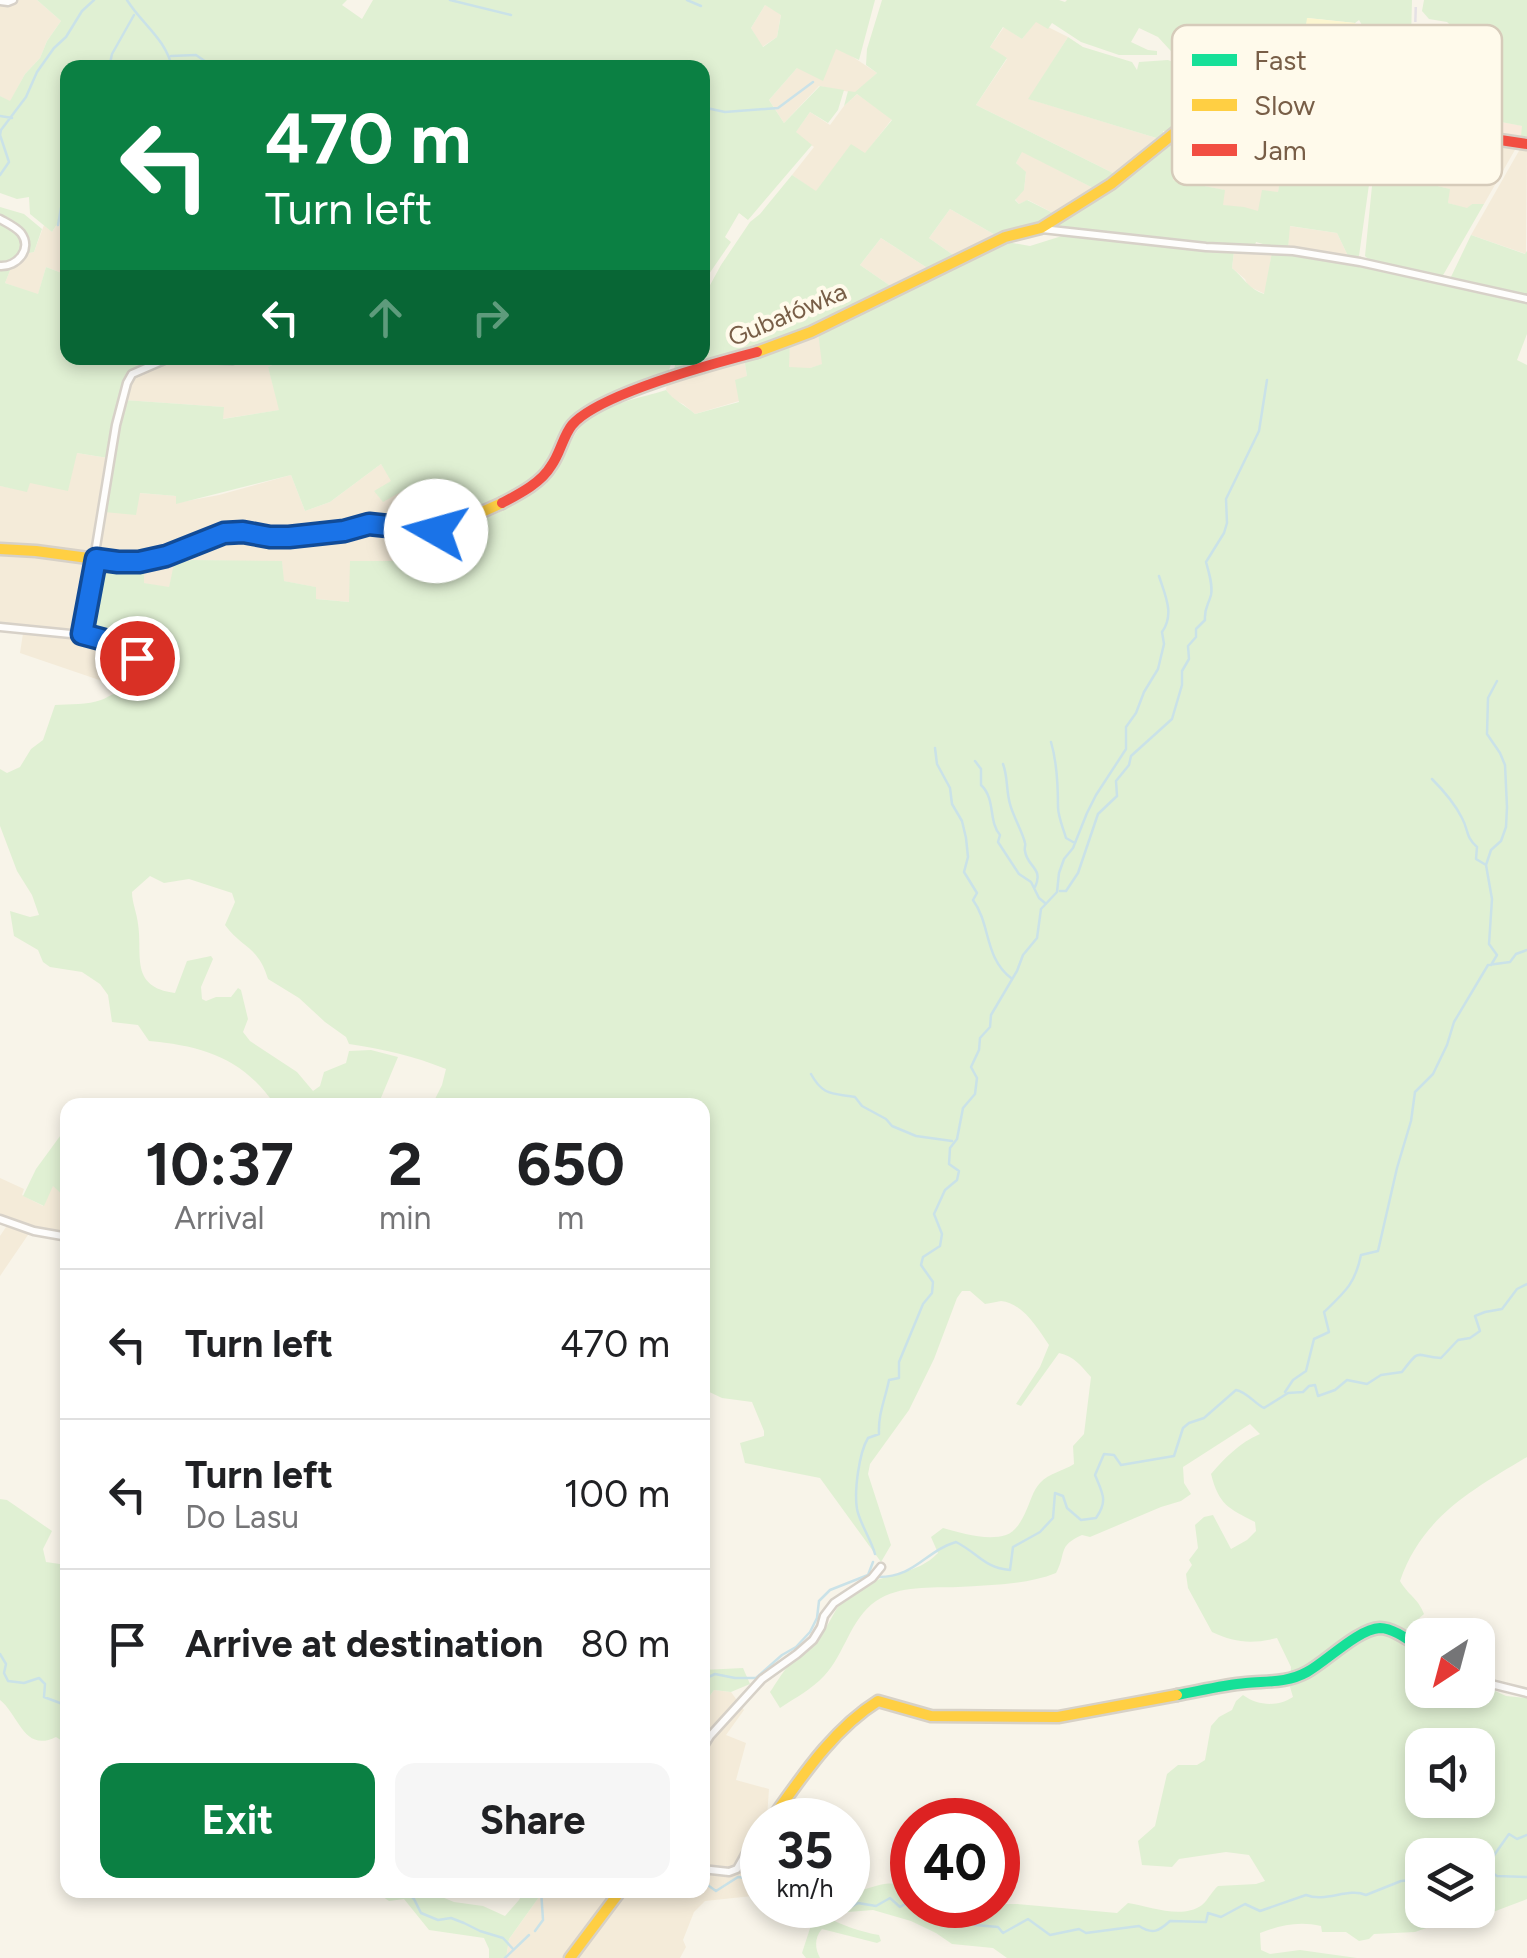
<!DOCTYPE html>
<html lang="en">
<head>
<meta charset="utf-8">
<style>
	body { margin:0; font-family:Figtree,sans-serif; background:#f6f6f6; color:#202124; height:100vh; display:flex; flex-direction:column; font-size:38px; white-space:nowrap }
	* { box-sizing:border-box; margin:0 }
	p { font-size:32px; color:#757577 }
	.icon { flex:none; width:55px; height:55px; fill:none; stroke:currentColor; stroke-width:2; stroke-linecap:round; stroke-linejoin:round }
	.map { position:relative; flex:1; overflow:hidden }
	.drawer { position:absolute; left:60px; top:1098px; width:650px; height:800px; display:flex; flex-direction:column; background:#fff; border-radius:20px; box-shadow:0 5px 15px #0003 }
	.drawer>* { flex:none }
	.hud { position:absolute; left:60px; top:60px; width:650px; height:305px; border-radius:20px; box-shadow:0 5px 15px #0003; background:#0b8043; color:#fff; overflow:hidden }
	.needle { width:65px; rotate:216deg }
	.controls { position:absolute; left:1405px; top:1618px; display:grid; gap:20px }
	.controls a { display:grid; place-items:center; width:90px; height:90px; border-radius:20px; background:#fff; box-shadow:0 5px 15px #0003; font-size:50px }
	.speed { position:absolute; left:740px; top:1798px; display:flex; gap:20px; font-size:50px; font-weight:700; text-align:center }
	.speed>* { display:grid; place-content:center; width:130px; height:130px; border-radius:50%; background:#fff; box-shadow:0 5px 15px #0003; line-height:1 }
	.speed small { font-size:25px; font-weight:400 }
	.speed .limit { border:15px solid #d22; background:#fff; color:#111 }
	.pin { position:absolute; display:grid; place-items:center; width:85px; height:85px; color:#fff; margin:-42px; border:5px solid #fff; border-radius:50%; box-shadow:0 2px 10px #0007 }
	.me { position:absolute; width:110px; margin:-55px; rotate:277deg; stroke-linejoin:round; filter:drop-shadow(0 0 8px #0008) }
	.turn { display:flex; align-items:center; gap:35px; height:210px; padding:0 40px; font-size:45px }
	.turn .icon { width:130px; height:130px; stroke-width:2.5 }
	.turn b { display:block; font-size:70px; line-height:85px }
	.lanes { display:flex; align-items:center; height:95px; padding:0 40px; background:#0003; justify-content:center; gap:50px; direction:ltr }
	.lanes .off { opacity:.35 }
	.eta { display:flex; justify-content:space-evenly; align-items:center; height:170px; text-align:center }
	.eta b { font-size:60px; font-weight:700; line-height:70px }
	.cta { display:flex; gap:20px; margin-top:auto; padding:20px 40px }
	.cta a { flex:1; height:115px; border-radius:20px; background:#0b8043; color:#fff; font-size:40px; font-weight:700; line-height:115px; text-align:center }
	.cta a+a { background:#f6f6f6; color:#202124 }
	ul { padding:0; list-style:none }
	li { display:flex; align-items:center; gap:30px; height:150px; padding:0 40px; border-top:2px solid #e0e0e0 }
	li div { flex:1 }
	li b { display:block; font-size:38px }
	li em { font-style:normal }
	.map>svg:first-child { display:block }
	.residential { fill:#f4ebd9 }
	.commercial { fill:#f9eadc }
	.green { fill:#e0f0d3; fill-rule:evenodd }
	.sand { fill:#fcf6d0 }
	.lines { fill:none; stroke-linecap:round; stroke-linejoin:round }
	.stream { stroke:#cae2e8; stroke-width:2.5 }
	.street-casing { stroke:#d7d1c8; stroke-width:11 }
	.fast-casing { stroke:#d7d1c7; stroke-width:15 }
	.slow-casing { stroke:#d7d1c7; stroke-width:15 }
	.jam-casing { stroke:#d7d1c7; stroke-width:15 }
	.street { stroke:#fefdfc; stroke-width:6 }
	.fast { stroke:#16e098; stroke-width:10 }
	.slow { stroke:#ffcf43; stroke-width:10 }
	.jam { stroke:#f24e42; stroke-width:10 }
	.rail { stroke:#e5e1e5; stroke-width:2.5; stroke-dasharray:15 10; stroke-linecap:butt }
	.route-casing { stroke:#114b97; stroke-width:25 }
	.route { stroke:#1a73e8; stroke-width:18 }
	.labels { text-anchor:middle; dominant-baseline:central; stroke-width:8; stroke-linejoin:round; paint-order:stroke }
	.street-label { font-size:25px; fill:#785e47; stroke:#fffaeb }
	.key { fill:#fffaeb; stroke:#d6cbba; stroke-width:2.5 }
	.key-label { font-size:28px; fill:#785e47 }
</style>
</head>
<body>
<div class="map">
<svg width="1527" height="1958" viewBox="0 0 1527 1958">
	<rect width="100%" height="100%" fill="#f8f4e9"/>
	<path class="residential" d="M19,0H37L61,21L47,41L40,58L25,74L10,102L0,96V3L9,4Z
		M765,5L781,14L777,37L762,47L751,28Z
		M1036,21L1068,37L1029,99L1163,140L1117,175L976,105L1007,59L990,47L1004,27L1022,39Z
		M835,45L877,73L855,93L819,86L784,123L769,100L797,68Z
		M857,94L892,119L865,154L851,145L816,192L792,175L814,147L795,133L810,112L830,125L844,106Z
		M1285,101L1323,108L1321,116L1327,118L1324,135L1289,130L1278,193L1258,212L1222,205L1224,190L1172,180L1178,149L1193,141L1213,145V154L1263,163L1274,102L1284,104Z
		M1381,123L1417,134L1516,148L1484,204H1472L1467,209L1448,203L1449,189L1408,179L1410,162L1375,156Z
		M1520,149L1527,150L1526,254L1471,235Z
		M1022,151L1097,190L1057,215L1028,200L1019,204L1015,199L1024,189L1026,173L1016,163Z
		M950,209L997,236L956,257L929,238Z
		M59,221L67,225V275L46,267L38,295L5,283L11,268L17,266L25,254L34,252L44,225L52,232Z
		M1289,226L1337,233L1348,256L1288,249Z
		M881,238L929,269L892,287L860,265Z
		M1234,251L1272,252L1265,294L1248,286L1245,279L1232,268Z
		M818,332L823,364L810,368H788L790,342Z
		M166,358H288L268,367L280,410L222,419L223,407L124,400L131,372Z
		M744,358L747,376L739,401L695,414L683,404L674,400L666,390L667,384L685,375Z
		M77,453L108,458L139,493L177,496L176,503L219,495L291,475L305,511L330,502L381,464L392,481L383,501L406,488L418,502L422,561H351L350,602L316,599L315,587L283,581L282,562L192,560L175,564L169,588L143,583L118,647L142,664L126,693L108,683L20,653L24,627L0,626V486L27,491L29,483Z
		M0,1178L24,1189L22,1195L43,1206L53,1185L67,1199V1235L33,1229L0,1217Z
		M8,1224L30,1232L0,1276V1236Z
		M714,1690L731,1692L744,1710L726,1735L746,1743L736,1780L769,1789L767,1817L775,1820H762V1895L705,1901L694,1912L683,1940L686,1947L680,1958H506L509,1939L544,1890H702L703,1705Z"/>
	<path class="commercial" d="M1231,81L1271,86L1332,102L1416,114L1434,109L1523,126L1522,136L1527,137V150L1417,134L1378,122L1373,156L1341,150L1345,116L1327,114V118L1321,117L1322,107L1286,101L1285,104L1274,102L1230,90Z"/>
	<path class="green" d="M37,0H347L342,5L362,19L373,0H875L859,60L836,49L823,81L797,68L769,100L784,123L820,86L844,90L838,110L828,123L810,112L796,132L812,145L748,220L739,213L725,237L731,242L709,274L703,290L702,68H68L67,225L59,221L52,232L30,214L29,197L17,199L0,193V96L10,101L25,74L40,58L47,41L61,21ZM765,5L781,15L777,37L763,47L751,28Z
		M882,0H1059L1065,2L1067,0H1412L1410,81L1396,80L1376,60L1348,41C1356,36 1356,30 1362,25L1359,20L1355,23L1308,18L1306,25L1289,29L1285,54L1278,52L1276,58L1264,56L1260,73L1252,72L1250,79L1233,72L1240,41L1228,40L1219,78L1181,62L1158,37L1139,28L1131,42L1148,50L1157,51V55H1119L1081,42L1052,23L1048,29L1036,22L1022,39L1003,27L990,47L1007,58L976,105L1117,175L1097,190L1022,152L1016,163L1026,172L1024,190L1015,200L1019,204L1027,200L1057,215L1041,223L997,236L950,209L929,238L956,257L929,269L881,238L860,265L892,287L836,314L826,322L745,354L673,373L677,358H702L703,298L721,265L750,222L760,214L792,175L816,191L851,144L865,153L892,120L857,94L844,106L848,91L855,92L877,73L866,65L867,49Z
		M1424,0H1527V137L1521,136L1522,126L1439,110L1458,54L1457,31L1447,22L1429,19L1422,11Z
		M1068,37L1083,47L1132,62L1137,70L1139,62L1168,60L1209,77L1203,103L1175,121L1169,132L1163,131V140L1028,99Z
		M1230,90V157L1212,154L1213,145L1193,141L1191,151L1178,149L1173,180L1225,190L1223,205L1244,207L1258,211L1262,190L1278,192L1289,129L1323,135L1327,114L1345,116L1341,150L1358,151L1373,156L1359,256H1348L1337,233L1290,226L1288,249L1276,248L1256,242L1254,248L1197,244L1048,228L1112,189L1136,165Z
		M1375,156L1410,162L1408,179L1450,189L1448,203L1467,208L1472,204H1484L1442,277L1369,260L1365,256Z
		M0,207L24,214L42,229L34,252L25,254L27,242L0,216Z
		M0,220L22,238C20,252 16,264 0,264Z
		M1065,235L1221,251H1234L1232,268C1243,277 1250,290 1264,294L1272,252L1360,264L1527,301V334L1517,360L1527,365V1457C1472,1490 1422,1517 1400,1581C1408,1595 1418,1598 1424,1614L1408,1628L1398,1632L1402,1645L1422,1655V1690H1478V1683L1506,1696L1527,1698V1899L1493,1912L1484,1920L1469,1914L1465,1910H1478V1855H1422V1910H1455L1443,1922L1415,1932L1374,1934L1369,1939L1359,1941L1346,1932H1322L1321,1926C1299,1921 1281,1925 1260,1933L1261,1950L1270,1954L1300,1950L1357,1958H1007L993,1948L952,1944L936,1933L911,1921L873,1910L835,1913L828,1911L826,1915C835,1924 866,1933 879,1935L881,1941L877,1943L822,1929C814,1938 815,1949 820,1958H806L802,1953L814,1916L787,1905H848V1889C861,1893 871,1886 884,1884C894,1883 903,1884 912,1885V1905L1017,1904L1117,1913L1128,1903C1150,1906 1181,1920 1202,1905C1208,1900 1212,1891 1218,1886L1256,1884L1265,1881L1249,1855L1226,1852L1179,1859L1172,1867L1142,1865L1138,1841L1155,1826L1167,1774L1178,1765H1197L1205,1760L1211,1726L1219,1717L1232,1710L1236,1701L1243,1695C1258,1706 1278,1707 1293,1697L1290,1687L1291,1667L1277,1638C1252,1644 1235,1643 1212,1632L1188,1588L1186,1574L1192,1565L1189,1560L1198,1548L1195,1525L1204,1517L1213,1515L1231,1549L1247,1540L1256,1531L1255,1522C1228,1508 1219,1505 1211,1474C1224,1459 1240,1442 1260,1434L1250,1424L1183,1467L1184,1483L1191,1494L1181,1501L1161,1507L1090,1537L1082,1535C1057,1546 1067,1553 1056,1573C1026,1585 990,1585 958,1587C931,1588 900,1585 876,1601C850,1619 845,1654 824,1676C812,1689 795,1698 780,1708L770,1692C777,1682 784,1669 793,1661C803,1651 814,1646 822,1634C835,1615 838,1598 860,1587C886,1573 917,1575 938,1553L931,1537L943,1528C961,1533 987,1541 1006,1535C1016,1532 1022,1520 1026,1511C1030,1503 1033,1490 1040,1483C1049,1473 1063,1471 1074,1464L1073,1446L1084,1434L1091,1377C1081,1366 1074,1356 1059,1353L1021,1406L1016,1404L1040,1367L1049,1345C1038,1329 1023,1303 1001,1301C1000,1301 987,1304 985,1304L970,1291H962L957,1298L934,1359L909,1410L870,1464L868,1474L891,1545L881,1562L820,1478L745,1463L740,1443L764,1436V1431L752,1402L722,1398L703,1389L702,1105H432L442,1085L446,1069C414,1056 383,1049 349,1044L346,1037L325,1022L299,998L268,979C258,946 243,949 225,925L235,902L232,893L189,879L164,883L150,876L132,892C132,903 137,913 138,924C143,955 129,987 175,993L187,961L211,956L213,959L201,987L202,999L206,1001L216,997H231L238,988L241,990L248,1019L243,1032L250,1041L297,1072L313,1091L320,1086L324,1072L346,1063L349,1051L371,1050L398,1057L378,1105H275C243,1058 203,1046 149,1041L138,1025L112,1022L108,995L100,984L82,972L50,967L43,962L38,950L14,936L10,911L30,917L39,915L32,895L17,871L0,826V769L7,773L20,767L31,749L43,740L55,705C69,704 88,705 101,700C112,696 114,691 126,693L144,661L113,641L79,633L92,561L144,567V583L169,587L174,564L192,560L282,561L284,581L316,587V599L349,602L350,561H421L420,532C447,541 532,501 551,478C565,460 569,436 587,420C608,403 641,398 666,390C674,401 685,405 695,414L739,402L735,380L747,376L744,358L790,342L789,367L810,368L822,364L818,332L920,280L1007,242L1030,246ZM1422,1745H1478V1800H1422Z
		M1471,235L1525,254L1527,251V296L1450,279Z
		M46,267L67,275L68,358H166L131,372L108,458L77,453L68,491L30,483L27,492L0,486V268H11L5,283L38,294Z
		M288,358H673L667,376C650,382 599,397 588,407C568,424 558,449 543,470C526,493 447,532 419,526L418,502L406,489L383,502L374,491L391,481L381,464L330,502L305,511L291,475L176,504V496L140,493L136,515L104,512L124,400L224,407L223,419L279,410L268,367Z
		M63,1132L67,1136V1199L53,1186L44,1206L23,1196L36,1169Z
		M0,1499L7,1500L52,1531L43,1549L46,1562L67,1565V1744L56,1737C24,1753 19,1715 0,1700Z
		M743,1668L750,1684L731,1692L714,1690L703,1705V1670Z
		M373,1890H425L454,1902L483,1906L505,1916L519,1900L524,1890H544L509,1939L506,1958H489V1949L484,1938L429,1930L404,1899L389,1901Z"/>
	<path class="sand" d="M1307,18L1355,23L1357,29L1355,37L1348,44L1304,36L1290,31L1288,29L1296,24L1306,25Z"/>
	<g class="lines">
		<path class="stream" d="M127,0C141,23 167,40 172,68
			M450,0L511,15
			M687,0L701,6
			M171,56L196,55L215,68
			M109,68L112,54L134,15
			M702,107L725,112L778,108L813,82
			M0,116L12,118
			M0,175L9,162L0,135L1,130L26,97L37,72L54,48L66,37L82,11L94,0
			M58,225L61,208L68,193
			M1051,742C1057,762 1058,786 1058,807C1058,816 1063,828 1066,838L1073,842
			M935,748L937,764L950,788L952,804L962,821L966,838L968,857L964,872L977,893L973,900C991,925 984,957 1011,978
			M975,761L981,769V785C996,799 988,821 1000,835L998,842L1019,874L1031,882L1039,898L1045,903
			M1003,764C1008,777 1006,790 1010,804C1013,816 1023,833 1025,843C1026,845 1024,848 1025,851C1027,867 1044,868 1035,887
			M1432,779C1444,791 1455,804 1462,818C1469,831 1465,836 1477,847L1476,859L1486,865
			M1060,891H1066L1078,873L1098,814L1117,796L1116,781L1129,765L1131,756L1172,719L1182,685V671L1189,659L1188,646L1196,637V629L1205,620C1204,608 1208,606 1211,595C1213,585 1209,573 1206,562L1224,533L1227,523L1226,499L1259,431L1267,380
			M1491,965L1497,955L1489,944L1492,899L1486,865L1491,850L1501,841L1506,827L1507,807L1505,765L1500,753L1487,734L1488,698L1497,681
			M811,1074C823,1096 832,1093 855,1097L862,1106L886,1119L892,1126L916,1136L952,1141
			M1285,1392L1293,1380L1306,1371L1314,1339L1329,1332L1324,1312C1345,1292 1355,1284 1361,1255L1378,1251L1397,1168L1411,1121L1415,1092L1433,1074L1447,1045L1454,1022L1488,965L1510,962L1516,954L1527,950
			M875,1554C871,1539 860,1524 857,1509C854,1491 859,1453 868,1438L879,1434C878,1414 885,1400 889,1380L899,1378V1362L923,1304L932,1293L933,1282L921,1265L923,1257L940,1246L942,1234L934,1214L945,1190L957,1180L959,1171L949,1164L950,1148L957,1139L963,1108L975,1094L977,1078L971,1067L979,1050L980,1038L990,1027L991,1015L1017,971L1023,955L1037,938L1041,909L1057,892L1059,873L1064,859L1073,848L1087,813L1096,795L1126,749V727L1136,713L1144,692L1158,669L1164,644L1162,632C1175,614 1165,595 1159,576
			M877,1577C915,1578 925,1551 956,1542C978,1553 984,1568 1010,1570L1013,1547L1040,1532L1053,1518L1055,1493L1063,1496L1067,1508L1081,1520L1096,1518C1108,1501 1103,1494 1095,1475L1104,1454L1114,1455L1121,1465L1174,1456L1183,1428L1189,1423L1204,1418L1236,1390C1247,1392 1254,1403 1264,1408L1288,1393L1303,1392L1309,1386L1315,1385L1318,1396L1335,1390L1347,1380L1367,1384L1381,1375L1402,1372C1421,1347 1414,1356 1441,1358L1458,1340L1470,1338L1480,1331L1475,1316L1485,1312L1502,1309L1517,1289L1527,1284
			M0,1654L6,1664L4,1673L8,1681L24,1683L39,1678L45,1684L44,1697L68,1706
			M702,1680L715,1674L735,1678H756L782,1655L796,1647L810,1632L817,1618L819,1601L830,1590L868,1575L873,1562
			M1487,1869L1497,1876L1527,1877
			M1478,1878L1509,1834L1517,1839L1527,1835
			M702,1881L716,1891L738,1877L746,1878L757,1890L762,1892
			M384,1890L387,1892L394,1890
			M405,1890L414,1899L421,1913L438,1920L451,1918L464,1923L480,1931L503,1938L513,1949
			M834,1905L844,1911L858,1903L876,1906L890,1898L900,1907L912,1900
			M937,1905L945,1909L942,1921L948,1922L956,1915L965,1916L975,1925L998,1927L1003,1933L1028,1919L1050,1935L1079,1929L1086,1933L1139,1926C1153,1935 1159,1931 1170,1921L1206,1922L1208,1913L1221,1917L1245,1904L1260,1911L1306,1895C1326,1903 1348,1887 1366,1895L1401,1881L1422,1879
			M535,1931L543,1920L541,1890
			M505,1958L529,1935"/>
		<defs>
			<path id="street" d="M0,1L8,2L13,0
				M0,219C7,223 16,227 21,233C33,249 17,267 0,266
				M1042,229L1206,247L1293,251L1360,262L1527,299
				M94,559L116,425L127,383L132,374L169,358L233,360
				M0,627L101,637L137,658
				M82,635L96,559
				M0,1219L34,1231L68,1237
				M1478,1678L1491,1684L1527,1693
				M702,1727L710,1736
				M702,1749L710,1736L762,1679L797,1654L813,1640L821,1627L824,1616L834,1603L872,1578L881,1567
				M702,1869L729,1872L737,1869L751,1844L762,1830"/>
			<path id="fast" d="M1177,1695C1199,1691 1223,1685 1246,1683C1268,1681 1287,1683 1307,1672C1327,1661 1358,1629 1380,1628C1394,1628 1411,1642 1422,1649"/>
			<path id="slow" d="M757,352L811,332L1005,237L1041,228L1111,184L1234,85L1259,87L1370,114
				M0,549L36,551L118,562H139L166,556L224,533L243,532L270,537H289L345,531L369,524L399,525L431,531L444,529L502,503
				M771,1820C801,1778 833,1729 878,1701L931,1716L1058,1717L1177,1695
				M570,1958L621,1890"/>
			<path id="jam" d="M1370,114L1427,129L1527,144
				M502,503C519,494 541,483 551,466C560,454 563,436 572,425C598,394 715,363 757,352"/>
		</defs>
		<use href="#street" class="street-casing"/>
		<use href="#fast" class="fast-casing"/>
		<use href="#slow" class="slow-casing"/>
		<use href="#jam" class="jam-casing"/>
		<use href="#street" class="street"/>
		<use href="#fast" class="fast"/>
		<use href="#slow" class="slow"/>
		<use href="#jam" class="jam"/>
		<path class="rail" d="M1413,97L1416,0"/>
	</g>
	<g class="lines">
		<defs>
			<path id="route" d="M137,658L112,642L82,634L96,559L118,562H139L166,556L224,533L243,532L270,537H289L344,531L369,524L436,531"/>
		</defs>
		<use href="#route" class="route-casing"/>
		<use href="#route" class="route"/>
	</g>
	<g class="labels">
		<g class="street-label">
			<text transform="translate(787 314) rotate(-23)">Gubałówka</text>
		</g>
	</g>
	<rect x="1172" y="25" width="330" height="160" rx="15" class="key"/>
	<rect x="1192" y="54" width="45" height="12" fill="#16e098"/>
	<rect x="1192" y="99" width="45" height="12" fill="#ffcf43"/>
	<rect x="1192" y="144" width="45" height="12" fill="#f24e42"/>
	<g class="key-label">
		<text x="1254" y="70">Fast</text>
		<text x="1254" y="115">Slow</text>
		<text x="1254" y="160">Jam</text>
	</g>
</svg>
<div class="controls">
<a><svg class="needle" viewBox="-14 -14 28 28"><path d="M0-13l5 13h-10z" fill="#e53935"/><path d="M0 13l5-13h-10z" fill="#757577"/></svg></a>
<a><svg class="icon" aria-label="sound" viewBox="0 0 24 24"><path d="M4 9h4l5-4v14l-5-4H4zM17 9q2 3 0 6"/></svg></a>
<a><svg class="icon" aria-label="layers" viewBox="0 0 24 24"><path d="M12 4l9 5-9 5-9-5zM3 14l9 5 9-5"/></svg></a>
</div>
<div class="speed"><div>35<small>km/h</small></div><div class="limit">40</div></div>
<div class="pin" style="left:137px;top:658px;background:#d93025"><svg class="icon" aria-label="arrive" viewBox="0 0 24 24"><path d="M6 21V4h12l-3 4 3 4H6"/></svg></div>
<svg class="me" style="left:436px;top:531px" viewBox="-20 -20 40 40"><circle r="19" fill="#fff"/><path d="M0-13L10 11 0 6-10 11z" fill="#1a73e8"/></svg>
<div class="hud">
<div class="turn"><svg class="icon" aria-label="left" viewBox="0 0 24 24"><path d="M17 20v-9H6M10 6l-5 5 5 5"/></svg><div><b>470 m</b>Turn left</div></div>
<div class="lanes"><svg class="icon" aria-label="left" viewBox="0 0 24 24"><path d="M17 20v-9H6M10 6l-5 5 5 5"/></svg><svg class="icon off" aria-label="ahead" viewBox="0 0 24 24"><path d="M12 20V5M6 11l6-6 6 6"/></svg><svg class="icon off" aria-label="right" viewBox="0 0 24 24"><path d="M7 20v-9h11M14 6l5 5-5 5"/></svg></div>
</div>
<section class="drawer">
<div class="eta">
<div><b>10:37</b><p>Arrival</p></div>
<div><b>2</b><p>min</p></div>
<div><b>650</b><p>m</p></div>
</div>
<ul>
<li><svg class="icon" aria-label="left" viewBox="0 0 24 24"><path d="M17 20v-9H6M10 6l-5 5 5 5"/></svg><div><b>Turn left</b></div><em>470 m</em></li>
<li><svg class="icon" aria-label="left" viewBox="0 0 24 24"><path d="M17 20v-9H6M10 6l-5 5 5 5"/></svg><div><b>Turn left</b><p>Do Lasu</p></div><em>100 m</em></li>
<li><svg class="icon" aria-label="arrive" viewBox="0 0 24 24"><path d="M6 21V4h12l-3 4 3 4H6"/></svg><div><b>Arrive at destination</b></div><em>80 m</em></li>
</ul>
<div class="cta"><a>Exit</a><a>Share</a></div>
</section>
</div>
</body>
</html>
